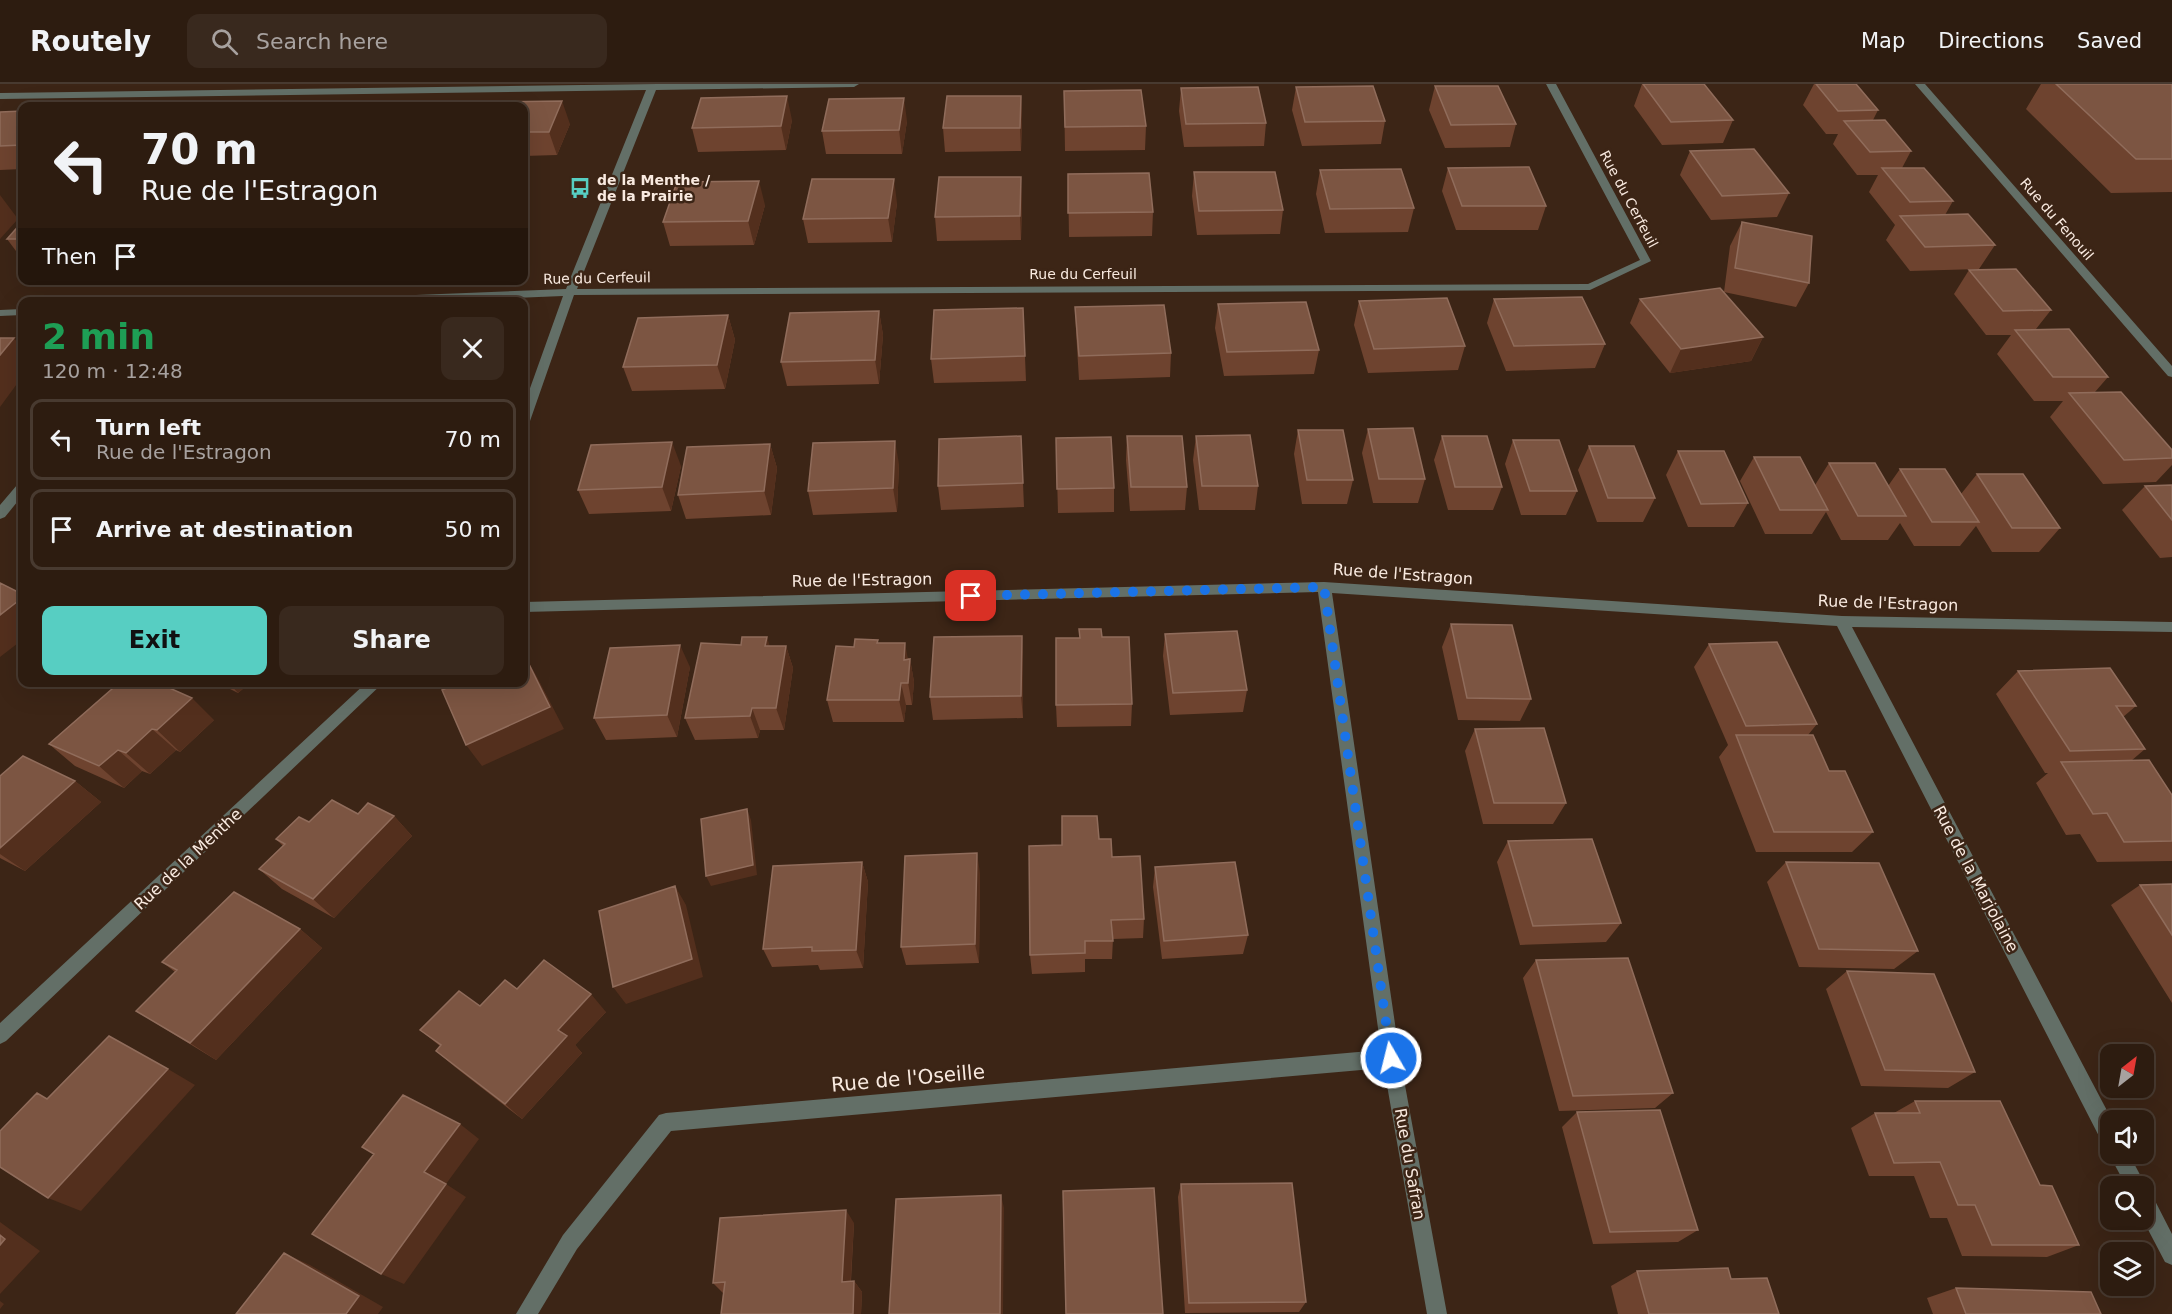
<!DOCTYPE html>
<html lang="en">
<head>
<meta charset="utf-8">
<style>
	body { margin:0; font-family:"DejaVu Sans",sans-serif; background:#39291e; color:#f1f3f6; height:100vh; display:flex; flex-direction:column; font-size:22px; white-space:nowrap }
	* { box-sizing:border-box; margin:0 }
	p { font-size:20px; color:#a7a19f }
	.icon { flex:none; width:33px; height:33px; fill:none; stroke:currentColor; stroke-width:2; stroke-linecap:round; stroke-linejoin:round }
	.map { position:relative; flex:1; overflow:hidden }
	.details { position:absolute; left:18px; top:213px; width:510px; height:390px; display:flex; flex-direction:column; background:#2d1c10; border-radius:12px; box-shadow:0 6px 24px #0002,0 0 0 2px #483a30 }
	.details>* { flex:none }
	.top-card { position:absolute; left:18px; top:18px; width:510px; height:183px; border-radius:12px; box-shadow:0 6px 24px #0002,0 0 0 2px #483a30; background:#2d1c10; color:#f1f3f6; overflow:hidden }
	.needle { width:39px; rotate:31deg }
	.controls { position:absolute; left:2100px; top:960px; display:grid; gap:12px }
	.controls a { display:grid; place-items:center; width:54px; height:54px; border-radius:12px; background:#2d1c10; box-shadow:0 6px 24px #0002,0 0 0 2px #483a30; font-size:30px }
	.pin { position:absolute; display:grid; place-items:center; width:51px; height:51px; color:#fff; margin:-26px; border-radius:12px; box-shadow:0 3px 9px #0006 }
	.me { position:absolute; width:66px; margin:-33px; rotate:352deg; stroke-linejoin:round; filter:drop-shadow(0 0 4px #0008) }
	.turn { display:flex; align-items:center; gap:21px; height:126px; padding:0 24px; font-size:27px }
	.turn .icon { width:78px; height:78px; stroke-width:2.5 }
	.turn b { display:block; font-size:42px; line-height:51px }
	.then { display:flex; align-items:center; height:57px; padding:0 24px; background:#0003; gap:12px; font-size:22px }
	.round { display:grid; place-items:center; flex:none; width:63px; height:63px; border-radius:12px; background:#39291e }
	.overview { display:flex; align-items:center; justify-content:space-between; height:102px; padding:0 24px }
	h1 { font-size:36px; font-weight:700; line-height:45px; color:#1e9e55 }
	.cta { display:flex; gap:12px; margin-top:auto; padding:12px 24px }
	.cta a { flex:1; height:69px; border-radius:12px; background:#57cec2; color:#111; font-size:24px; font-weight:700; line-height:69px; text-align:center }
	.cta a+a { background:#39291e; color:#f1f3f6 }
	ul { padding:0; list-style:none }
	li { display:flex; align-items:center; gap:18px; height:81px; margin:0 12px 9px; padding:0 12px; border:3px solid #483a30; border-radius:12px }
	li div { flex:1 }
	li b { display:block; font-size:22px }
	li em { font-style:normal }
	header { display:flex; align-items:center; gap:36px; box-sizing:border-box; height:84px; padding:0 30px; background:#2d1c10; border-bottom:2px solid #483a30 }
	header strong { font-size:28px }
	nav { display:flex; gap:33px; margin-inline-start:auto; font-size:21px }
	.search { width:420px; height:54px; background:#39291e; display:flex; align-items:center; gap:15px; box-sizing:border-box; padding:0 21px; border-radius:12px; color:#a7a19f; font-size:22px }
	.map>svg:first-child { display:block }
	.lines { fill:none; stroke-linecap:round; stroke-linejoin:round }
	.minor { fill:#636f67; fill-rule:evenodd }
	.wall { fill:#6e432f }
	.shaded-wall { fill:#532f1d }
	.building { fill:#7c5542; stroke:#906c5b; stroke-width:1.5 }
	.route { stroke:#1a73e8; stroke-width:10; stroke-dasharray:0 18 }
	.labels { text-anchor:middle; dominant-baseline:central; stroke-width:5; stroke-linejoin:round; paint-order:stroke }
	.far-poi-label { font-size:14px; font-weight:bold; fill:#f9eae0; stroke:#3c2516; text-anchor:start }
	.far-street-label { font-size:14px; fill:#f9eae0; stroke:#3c2516 }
	.street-label { font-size:16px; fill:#f9eae0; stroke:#3c2516 }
	.near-street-label { font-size:20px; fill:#f9eae0; stroke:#3c2516 }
</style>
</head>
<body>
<header>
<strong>Routely</strong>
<div class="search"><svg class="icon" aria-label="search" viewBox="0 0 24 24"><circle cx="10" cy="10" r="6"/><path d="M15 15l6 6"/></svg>Search here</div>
<nav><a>Map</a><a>Directions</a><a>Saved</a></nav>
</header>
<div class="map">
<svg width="2172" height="1230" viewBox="0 0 2172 1230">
	<rect width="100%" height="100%" fill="#3c2516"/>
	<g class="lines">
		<path class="minor" d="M657,0H859L854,3L656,6L577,205L1588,200L1640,176L1546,0H1556L1651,177L1590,206L574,211L530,337L524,341V321L563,212L414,218H310L315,215L566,205L646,6L0,15V9Z
			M1915,0H1925L2172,282V293L2168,292Z
			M22,225V231L0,232V226Z
			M22,399V412L5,433L0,435V421L17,401Z
			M1324,498L1842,532L2172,538V548L1852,543L2112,1036L2110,1062L2103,1060L1837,542L1332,509L1400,974L1447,1230H1427L1384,984L671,1047L577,1165L538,1230H516L563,1151L659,1031L666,1029L1381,966L1318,508L524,528V518Z
			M367,598H384L6,957L0,960V939Z
			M2110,1067V1070H2129L2146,1102L2144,1106L2151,1109L2172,1150V1181L2165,1178L2143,1136L2144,1102H2126L2109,1070Z"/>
	</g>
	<path class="wall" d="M1642,0H1704L1733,36L1723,59L1662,61L1634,22Z
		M1814,0H1856L1878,26L1873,36L1911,67L1902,84L1953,117L1945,131L1995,161L1979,185L1910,187L1886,156L1895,141L1869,108L1878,91H1857L1833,60L1838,50H1826L1803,21Z
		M2041,0H2172V108L2111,109L2026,25Z
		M1435,2L1516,40L1510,63L1445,64L1429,26Z
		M1296,3L1385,37L1381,60L1302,62L1292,26Z
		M1181,4L1266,39L1264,62L1184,63L1179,27Z
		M1064,7L1146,42L1145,66L1065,67Z
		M1021,12L1022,35L1021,67L945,68L943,44Z
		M524,22L570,40L557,71L524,72Z
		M22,27V85L0,86V28Z
		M792,36L786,66L698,68L692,44Z
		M907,37L902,70H826L822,47Z
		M1690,67L1789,109L1777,133L1711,136L1680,91Z
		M1448,84L1546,122L1538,146H1456L1442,107Z
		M1320,86L1414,124L1408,148L1325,149L1316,110Z
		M1194,88L1283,126L1280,150L1197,151L1192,112Z
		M1068,90L1153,128L1152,152L1069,153Z
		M1022,116L1021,156L937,157L935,133Z
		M897,119L892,158L808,159L803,135Z
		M765,121L754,161L670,162L663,138Z
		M22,138V175L7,155Z
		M1742,138L1809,199L1796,223L1724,208L1730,162Z
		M1969,186L2051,226L2036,245L2108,293L2095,308L2172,366V381L2156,398L2103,400L2050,333L2063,317H2034L1997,270L2011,251H1986L1954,210Z
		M1494,215L1605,260L1595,284L1506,287L1487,239Z
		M1640,215L1763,253L1751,277L1670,289L1630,239Z
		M1359,217L1465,262L1458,286L1368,289L1354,241Z
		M1218,220L1319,266L1314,290L1224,292L1215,244Z
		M1075,223L1171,269L1170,293L1079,296L1076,247Z
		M1023,224L1026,297L934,299L931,275Z
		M879,227L883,251L879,300L787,302L781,278Z
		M728,231L735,256L725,305L632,307L623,283Z
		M1368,345L1425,395L1418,419H1373L1362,369Z
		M1298,346L1353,396L1347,420H1302L1294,370Z
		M1021,352L1024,423L941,426L938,402Z
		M1127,352L1187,403L1185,426L1130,427L1126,376Z
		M1196,352L1258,402L1255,426H1199L1193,376Z
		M1442,352L1502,403L1493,426H1448L1434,376Z
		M1056,354L1114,404V428L1058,429Z
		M1513,356L1577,407L1566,431H1521L1505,380Z
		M770,360L777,384L771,431L686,435L678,411Z
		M1589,362L1655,414L1643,438H1597L1578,386Z
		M1678,367L1748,419L1734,443H1688L1666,391Z
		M1754,373L1815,401L1829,379L1888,402L1900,385L1961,410L1977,390L2060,444L2039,468H1992L1976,442L1960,462H1914L1900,439L1888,456H1841L1826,428L1812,450H1765L1740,397Z
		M899,380L897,428L813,431L808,407Z
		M681,382L671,427L589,430L578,406Z
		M2172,401V473L2160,474L2122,426L2145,402Z
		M1451,540L1531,615L1520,637L1458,636L1442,563Z
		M1165,550L1247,606L1243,628L1170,631L1163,572Z
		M1022,552L1023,575V634L933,636L930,613Z
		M1102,553L1132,620L1131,642L1057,643L1056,621Z
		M878,559L910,575L914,598L912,621H906L904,638H833L827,616L854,563Z
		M1709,560L1817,640L1808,651L1829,687L1873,748L1852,768H1756L1719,673L1728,661L1694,583Z
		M770,562H786L793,584L784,646H760L758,654L695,656L685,634Z
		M690,583L677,653L606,656L594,634Z
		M2018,587L2136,622L2123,633L2145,665L2131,677L2172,757V777L2097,778L2080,750L2066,751L2036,699L2048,689H2045L1996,610Z
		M216,598H251L238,609Z
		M214,636L180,668L176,666L150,690L142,687L124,704L75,682L49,660Z
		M1475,645L1566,719L1553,740H1483L1465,667Z
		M0,692L75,697L101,718L25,787L0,774Z
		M358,730L394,732L412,752L334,834L282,805L259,785L283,762L276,755L309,738Z
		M1099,755L1112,773L1144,835L1143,854L1113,855L1112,875H1085V888L1032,890L1030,871L1062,761Z
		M1508,757L1621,839L1606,858L1520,861L1497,778Z
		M862,778L868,798L863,884L820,886L818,881L772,883L763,865Z
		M1786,778L1918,867L1894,885L1799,883L1767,798Z
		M1155,783L1248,851L1243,870L1162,875L1153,803Z
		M980,789L979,879L906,881L901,863Z
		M2172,800V919L2111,821L2140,801Z
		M300,845L322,864L216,976L136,927L175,888L162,878Z
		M1536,876L1673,1009L1655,1024L1559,1027L1523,894Z
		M1847,887L1975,988L1948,1004L1861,1002L1826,905Z
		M517,905L606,928L575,961L582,969L522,1035L455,983L436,967L440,962L420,946L480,922Z
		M1915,1017L2040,1101L2079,1161L2047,1173L1962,1172L1947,1134H1930L1914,1092H1869L1851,1044L1875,1029H1894Z
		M1577,1028L1698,1146L1678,1158L1593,1160L1562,1043Z
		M1181,1100L1306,1218L1299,1228L1185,1229L1178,1113Z
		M854,1139L851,1197H854L862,1208L861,1230H721L723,1209L713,1199Z
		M1637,1187L1731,1195L1779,1230H1618L1611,1202Z
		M1956,1204L2101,1230H1933L1927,1214Z"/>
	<path class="shaded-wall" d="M787,12L792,36L786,66L781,42Z
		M1021,12L1022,35L1021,67L1020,44Z
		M904,14L907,37L902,70L899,46Z
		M562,17L570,40L557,71L549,48Z
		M1021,93L1022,116L1021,156L1020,132Z
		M894,95L897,119L892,158L888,134Z
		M759,97L765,121L754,161L748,137Z
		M0,111L18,135L0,155Z
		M879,227L883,251L879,300L875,276Z
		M728,231L735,256L725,305L717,281Z
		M1763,253L1751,277L1670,289L1681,265Z
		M14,254L22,265V293L0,323V271Z
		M895,357L899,380L897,428L893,404Z
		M672,358L681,382L671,427L662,403Z
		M770,360L777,384L771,431L764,407Z
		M22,514V556L0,573V531Z
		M1022,552L1023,575V634L1021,612Z
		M767,553L774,576L765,562Z
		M905,559L909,581L910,575L914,598L912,621L904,576Z
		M680,561L690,583L677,653L667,631Z
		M786,562L793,584L784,646L776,624Z
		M524,570L536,591L564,645L482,682L466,661Z
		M228,598H251L238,609Z
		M901,599L906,621L904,638L899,616Z
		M192,614L214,636L180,668L157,646Z
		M752,624L760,646L758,654L750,632Z
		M152,645L176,666L150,690L126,669Z
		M118,666L142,687L124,704L99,682Z
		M75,697L101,718L25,787L0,770V764Z
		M747,725L751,736L757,791L711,802L706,792Z
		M394,732L412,752L334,834L313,815Z
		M977,769L980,789L979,879L975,860Z
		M862,778L868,798L863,884L856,866Z
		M675,802L686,821L703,893L626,920L613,903Z
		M300,845L322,864L216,976L190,959Z
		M591,910L606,928L575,961L582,969L522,1035L505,1020L558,946Z
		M168,985L195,1001L81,1127L48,1114Z
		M460,1040L479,1055L446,1100L466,1113L404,1200L381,1190L424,1088Z
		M1001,1111L1004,1124L1003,1230H1000Z
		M846,1126L854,1139L850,1208L842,1198Z
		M0,1138L40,1167L0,1210Z
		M284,1169L310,1181L383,1223L378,1230H346Z
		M854,1197L862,1208L861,1230H853Z
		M0,1217L4,1220L0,1225Z"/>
	<path class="building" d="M1643,0H1704L1733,36L1671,38Z
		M1816,0H1856L1878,26L1838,27Z
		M2056,0H2172V75H2136Z
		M1373,2L1385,37L1305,38L1296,3Z
		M1435,2H1498L1516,40L1451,41Z
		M1258,3L1266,39L1186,40L1181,4Z
		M1141,6L1146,42L1065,43L1064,7Z
		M787,12L781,42L692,44L701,14Z
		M947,12H1021L1020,44H943Z
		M904,14L899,46L822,47L829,15Z
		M562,17L549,48H524V22H473L476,18Z
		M315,21L314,22H266Z
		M435,21L434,22H360Z
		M22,27V61L0,62V28Z
		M1885,36L1911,67L1870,68L1844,37Z
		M1754,65L1789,109L1722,112L1690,67Z
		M1529,83L1546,122H1462L1448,84Z
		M1882,84H1924L1953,117L1910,118Z
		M1401,85L1414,124L1330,125L1320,86Z
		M1194,88H1275L1283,126L1199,127Z
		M1149,89L1153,128L1068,129V90Z
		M939,93H1021L1020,132L935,133Z
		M812,95H894L888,134L803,135Z
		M759,97L748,137L663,138L677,98Z
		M1968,130L1995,161L1925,163L1900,132Z
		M22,138V155H7Z
		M1742,138L1812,152L1809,199L1735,184Z
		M2016,185L2051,226L2003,227L1969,186Z
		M1720,204L1763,253L1681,265L1640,215Z
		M1582,213L1605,260L1514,262L1494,215Z
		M1447,214L1465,262L1374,265L1359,217Z
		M1306,218L1319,266L1227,268L1218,220Z
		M1164,221L1171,269L1079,272L1075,223Z
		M1023,224L1025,272L931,275L934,226Z
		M879,227L875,276L781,278L790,229Z
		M728,231L717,281L623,283L638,234Z
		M2069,245L2108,293H2053L2015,246Z
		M0,254H14L0,271Z
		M2121,308L2172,366V374L2124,376L2069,309Z
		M1413,344L1425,395H1379L1368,345Z
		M1298,346H1343L1353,396H1307Z
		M1250,351L1258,402H1202L1196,352Z
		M1021,352L1023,399L938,402L939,355Z
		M1127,352H1182L1187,403H1131Z
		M1442,352H1487L1502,403H1455Z
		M1111,353L1114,404L1057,405L1056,354Z
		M1513,356H1559L1577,407H1530Z
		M895,357L893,404L808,407L813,359Z
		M672,358L662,403L578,406L591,361Z
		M770,360L764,407L678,411L687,363Z
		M1589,362H1634L1655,414H1608Z
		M1678,367H1724L1748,419L1701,420Z
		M1754,373H1800L1828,426H1780Z
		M1829,379H1875L1906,432H1858Z
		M1900,385H1945L1979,438H1932Z
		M1977,390H2023L2060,444H2012Z
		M2172,401V436L2145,402Z
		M0,499L22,510V514L0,531Z
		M1451,540L1512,541L1531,615L1467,614Z
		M1079,545H1101L1102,553H1129L1132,620L1056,621V554H1080Z
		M1237,547L1247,606L1173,609L1165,550Z
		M1022,552L1021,612L930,613L934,553Z
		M742,553H767L765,562H786L776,624H752L750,632L685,634L701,559L741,561Z
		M855,555L878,556L877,559H905L904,576L910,575L908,599H901L899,616H827L836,562L854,563Z
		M1777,558L1817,640L1746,642L1709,560Z
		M680,561L667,631L594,634L610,564Z
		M524,570L550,623L466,661L442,606L451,602L450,598H524Z
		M2110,584L2136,622H2116L2145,665L2070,667L2018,587Z
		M120,598H156L192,614L157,646L152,645L126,669L118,666L99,682L49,660Z
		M1544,644L1566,719H1494L1475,645Z
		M1736,651H1813L1829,687H1845L1873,748H1774Z
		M23,672L75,697L0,764V692Z
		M2149,676L2172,711V757L2124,758L2107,729L2093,730L2061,678Z
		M332,716L358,730L368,719L394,732L313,815L259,785L285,760L276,755L299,733L309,738Z
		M747,725L753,781L706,792L701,735Z
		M1062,732H1097L1099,755H1111L1112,773L1140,772L1144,835L1111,836L1113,857H1085V869L1030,871L1029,762L1062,761Z
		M1592,755L1621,839L1533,842L1508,757Z
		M977,769L975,860L901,863L905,772Z
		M862,778L856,866L812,867V863L763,865L773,782Z
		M1235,778L1248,851L1164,857L1155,783Z
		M1786,778L1879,779L1918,867L1819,865Z
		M2172,800V851L2140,801Z
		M675,802L692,875L613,903L599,827Z
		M234,808L300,845L190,959L136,927L177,886L162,878Z
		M1628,874L1673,1009L1573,1012L1536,876Z
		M544,876L591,910L558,946L567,952L505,1020L436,967L441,961L420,946L459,907L480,922L505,896L517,905Z
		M1847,887L1934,890L1975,988L1885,986Z
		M109,952L168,985L48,1114L0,1083V1047L37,1009L47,1015Z
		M403,1011L460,1040L424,1088L446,1100L381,1190L312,1150L374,1070L362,1063Z
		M1915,1017H2000L2040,1101L2052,1102L2079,1161H1992L1975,1121H1958L1940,1078L1894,1079L1875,1029H1920Z
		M1660,1026L1698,1146L1610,1148L1577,1028Z
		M1292,1099L1306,1218L1189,1219L1181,1100Z
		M1154,1104L1163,1230H1066L1063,1107Z
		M1001,1111L1000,1230H889L896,1115Z
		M846,1126L842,1198L854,1197L853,1230H721L725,1198L713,1199L720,1134Z
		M0,1151L5,1155L0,1161Z
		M284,1169L359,1212L346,1230H236Z
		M1728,1184L1731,1195L1767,1194L1779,1230H1649L1637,1187Z
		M1956,1204L2091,1208L2101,1230H1966Z"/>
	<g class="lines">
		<path class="route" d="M971,512L1324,503L1391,974"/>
	</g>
	<defs>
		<symbol id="bus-bare" viewBox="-9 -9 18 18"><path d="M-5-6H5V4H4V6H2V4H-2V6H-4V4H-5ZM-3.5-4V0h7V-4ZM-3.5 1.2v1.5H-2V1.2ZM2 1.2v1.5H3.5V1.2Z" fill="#57cec2" stroke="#3c2516" stroke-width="2.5" paint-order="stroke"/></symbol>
	</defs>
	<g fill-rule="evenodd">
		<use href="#bus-bare" x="565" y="89" width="30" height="30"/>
	</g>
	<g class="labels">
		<g class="far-poi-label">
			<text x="597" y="96">de la Menthe /<tspan x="597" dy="16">de la Prairie</tspan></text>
		</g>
		<g class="far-street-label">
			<text transform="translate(1629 115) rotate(62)">Rue du Cerfeuil</text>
			<text transform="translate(2057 135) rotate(49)">Rue du Fenouil</text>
			<text x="1083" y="190">Rue du Cerfeuil</text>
			<text transform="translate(597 194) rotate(-1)">Rue du Cerfeuil</text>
		</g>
		<g class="street-label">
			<text transform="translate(1403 490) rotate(4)">Rue de l'Estragon</text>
			<text transform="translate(862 496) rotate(-1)">Rue de l'Estragon</text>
			<text transform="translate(1888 519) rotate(2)">Rue de l'Estragon</text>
			<text transform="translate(188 775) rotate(-43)">Rue de la Menthe</text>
			<text transform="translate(1976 795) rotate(62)">Rue de la Marjolaine</text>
			<text transform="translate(1410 1080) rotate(80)">Rue du Safran</text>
		</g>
		<g class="near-street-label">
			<text transform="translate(908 994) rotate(-5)">Rue de l'Oseille</text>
		</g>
	</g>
</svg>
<div class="controls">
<a><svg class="needle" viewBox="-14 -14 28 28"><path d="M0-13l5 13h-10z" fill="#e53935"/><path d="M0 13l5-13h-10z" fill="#a7a19f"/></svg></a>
<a><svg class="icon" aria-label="sound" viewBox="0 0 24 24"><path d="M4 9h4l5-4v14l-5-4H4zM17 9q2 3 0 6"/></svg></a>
<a><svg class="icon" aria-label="search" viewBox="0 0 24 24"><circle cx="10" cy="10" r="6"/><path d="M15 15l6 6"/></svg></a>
<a><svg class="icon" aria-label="layers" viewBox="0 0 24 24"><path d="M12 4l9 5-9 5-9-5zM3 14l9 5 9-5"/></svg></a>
</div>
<div class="pin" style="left:971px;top:512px;background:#d93025"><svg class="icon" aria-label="arrive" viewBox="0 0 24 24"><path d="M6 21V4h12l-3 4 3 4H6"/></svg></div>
<svg class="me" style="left:1391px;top:974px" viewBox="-20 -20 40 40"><circle r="17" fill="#1a73e8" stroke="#fff" stroke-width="3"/><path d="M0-11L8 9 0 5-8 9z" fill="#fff"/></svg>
<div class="top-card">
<div class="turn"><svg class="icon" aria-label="left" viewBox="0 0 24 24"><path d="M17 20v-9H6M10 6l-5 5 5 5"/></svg><div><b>70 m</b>Rue de l'Estragon</div></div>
<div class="then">Then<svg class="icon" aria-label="arrive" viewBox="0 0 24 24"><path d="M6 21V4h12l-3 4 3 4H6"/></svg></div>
</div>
<section class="details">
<div class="overview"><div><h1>2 min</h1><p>120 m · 12:48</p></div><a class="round"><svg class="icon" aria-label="close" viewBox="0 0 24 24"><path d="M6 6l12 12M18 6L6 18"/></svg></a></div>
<ul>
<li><svg class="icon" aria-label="left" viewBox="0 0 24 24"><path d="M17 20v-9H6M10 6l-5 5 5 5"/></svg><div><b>Turn left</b><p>Rue de l'Estragon</p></div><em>70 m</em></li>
<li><svg class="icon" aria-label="arrive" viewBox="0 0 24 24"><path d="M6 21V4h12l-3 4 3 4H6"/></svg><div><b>Arrive at destination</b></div><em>50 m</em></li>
</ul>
<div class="cta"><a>Exit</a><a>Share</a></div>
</section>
</div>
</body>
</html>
